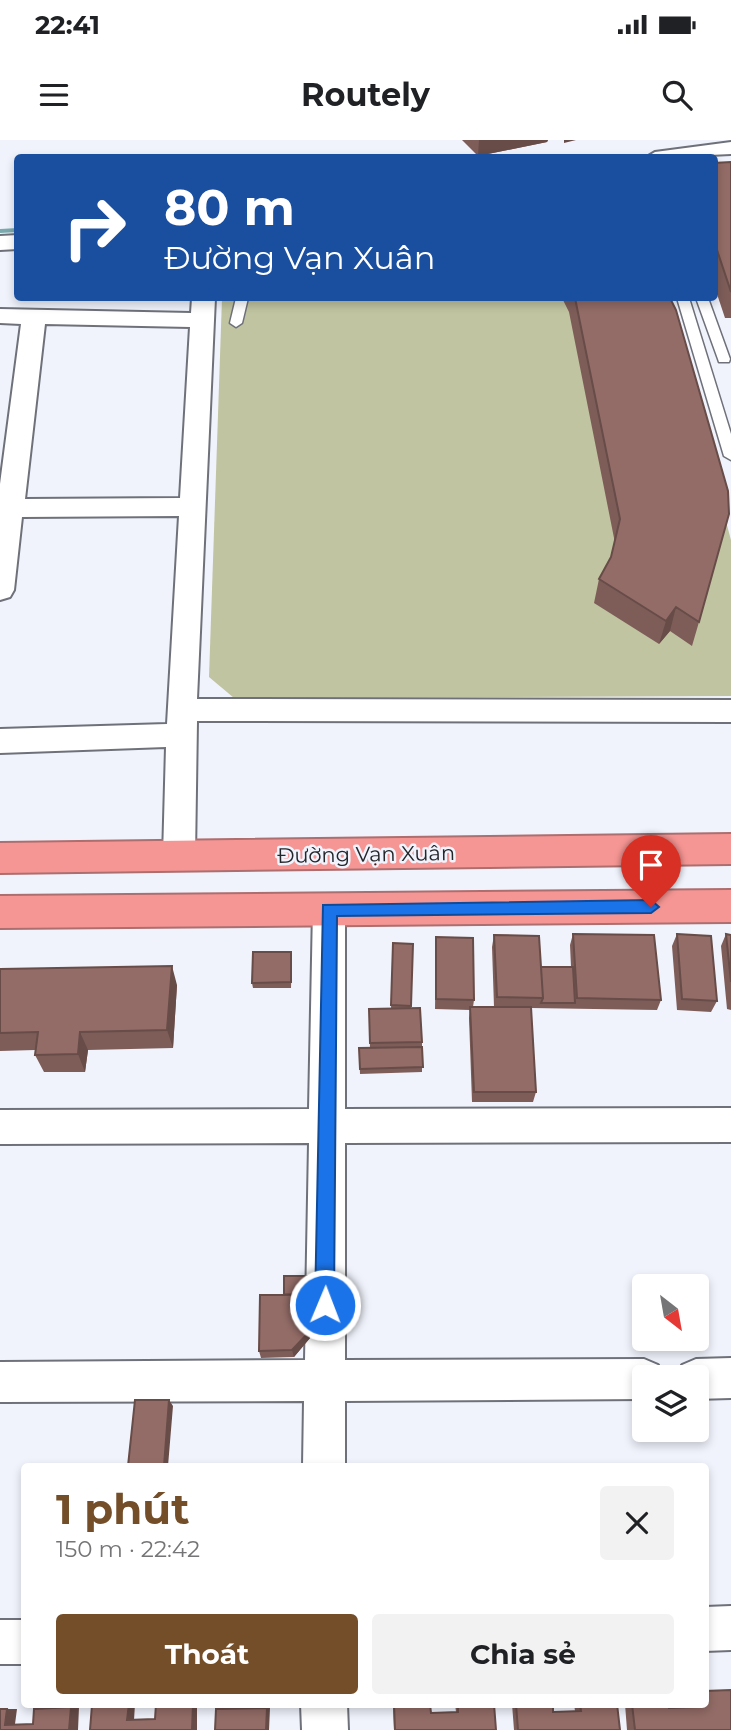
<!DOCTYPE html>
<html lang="vi">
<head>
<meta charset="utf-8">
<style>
	body { margin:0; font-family:Montserrat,sans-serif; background:#f2f2f2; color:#202124; height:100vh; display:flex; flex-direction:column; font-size:26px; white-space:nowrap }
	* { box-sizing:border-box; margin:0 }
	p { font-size:23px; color:#757577 }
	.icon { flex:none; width:38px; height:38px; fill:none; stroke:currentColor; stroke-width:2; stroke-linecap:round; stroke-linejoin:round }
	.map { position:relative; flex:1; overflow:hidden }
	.panel { position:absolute; left:21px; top:1323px; width:688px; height:245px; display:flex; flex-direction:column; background:#fff; border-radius:7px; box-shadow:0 4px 10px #0003 }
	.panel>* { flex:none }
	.top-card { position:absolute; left:14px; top:14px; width:704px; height:147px; border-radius:7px; box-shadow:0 4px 10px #0003; background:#1a4fa0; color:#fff; overflow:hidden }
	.needle { width:46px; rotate:149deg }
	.fabs { position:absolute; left:632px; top:1134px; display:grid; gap:14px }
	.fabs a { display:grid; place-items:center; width:77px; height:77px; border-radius:7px; background:#fff; box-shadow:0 4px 10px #0003; font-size:35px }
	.pin { position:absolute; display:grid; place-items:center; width:60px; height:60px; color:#fff; margin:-72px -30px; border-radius:50% 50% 50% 0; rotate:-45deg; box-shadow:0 0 7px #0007 }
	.pin .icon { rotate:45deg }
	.me { position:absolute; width:77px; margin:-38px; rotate:1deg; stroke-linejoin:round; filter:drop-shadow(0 0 5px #0008) }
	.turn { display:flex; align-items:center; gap:24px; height:147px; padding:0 35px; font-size:32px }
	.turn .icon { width:91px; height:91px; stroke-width:2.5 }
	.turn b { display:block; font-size:49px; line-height:60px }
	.round { display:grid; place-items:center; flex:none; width:74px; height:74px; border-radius:7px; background:#f2f2f2 }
	.head { display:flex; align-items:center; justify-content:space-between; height:119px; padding:0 35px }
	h1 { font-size:42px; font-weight:700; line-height:52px; color:#734e29 }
	.button { display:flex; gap:14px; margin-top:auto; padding:14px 35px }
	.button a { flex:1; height:80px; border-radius:7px; background:#734e29; color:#fff; font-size:28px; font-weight:700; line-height:80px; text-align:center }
	.button a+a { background:#f2f2f2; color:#202124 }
	.status { display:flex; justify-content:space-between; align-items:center; height:49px; padding:0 35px; background:#fff; direction:ltr }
	.status svg { height:19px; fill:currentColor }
	header { display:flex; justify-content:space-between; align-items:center; height:91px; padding:0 35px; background:#fff; font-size:32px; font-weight:700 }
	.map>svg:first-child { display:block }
	.green { fill:#c0c4a1 }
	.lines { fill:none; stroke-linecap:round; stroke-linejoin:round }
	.stream { fill:#7aaaad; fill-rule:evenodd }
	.lane-casing { stroke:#6f717a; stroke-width:3 }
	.street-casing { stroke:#6f717a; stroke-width:4 }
	.highway-casing { stroke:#ac6e6f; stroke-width:4 }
	.lane { fill:#fff; fill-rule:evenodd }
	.street { fill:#fff; fill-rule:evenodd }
	.highway { fill:#f69694; fill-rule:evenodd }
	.wall { fill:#7e5d59 }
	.shaded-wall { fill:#674c48 }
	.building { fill:#936c67; stroke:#674c48; stroke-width:2 }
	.route { fill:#1a73e8; stroke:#114b97; stroke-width:2 }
	.labels { text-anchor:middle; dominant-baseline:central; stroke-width:5; stroke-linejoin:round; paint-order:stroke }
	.street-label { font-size:21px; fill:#242529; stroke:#f0f3fc }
</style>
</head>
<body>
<div class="status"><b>22:41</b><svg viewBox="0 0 49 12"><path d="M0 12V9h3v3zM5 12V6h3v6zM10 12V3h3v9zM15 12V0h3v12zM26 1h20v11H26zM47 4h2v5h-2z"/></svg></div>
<header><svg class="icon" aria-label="menu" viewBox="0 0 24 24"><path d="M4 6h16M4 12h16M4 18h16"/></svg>Routely<svg class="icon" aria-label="search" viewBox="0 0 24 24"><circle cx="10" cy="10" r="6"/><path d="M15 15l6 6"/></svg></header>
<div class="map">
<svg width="731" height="1590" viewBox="0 0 731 1590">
	<rect width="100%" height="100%" fill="#f0f3fc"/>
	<path class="green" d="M222,158H665L731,400V556L234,558L209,537Z"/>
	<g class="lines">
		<path class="stream" d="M18,88V92L0,93V89Z"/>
		<defs>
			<path id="lane" d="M236,158H248L242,183L236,187L230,183Z
				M677,158H689L731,294V320L724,316Z
				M696,158H708L730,219L729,222H719L718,219Z"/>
			<path id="street" d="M731,2V14L645,18L655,12Z
				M18,95V109L0,110V96Z
				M192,158H215L197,559L731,560V582L197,581L195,717L190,726L179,730L168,726L163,717L166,607L0,613V589L167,584L179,376L22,377L14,450L10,457L0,460V344L21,184L0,183V169L191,173ZM45,184L190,187L180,358L25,359Z
				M329,755L341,759L345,769V969L731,968V1002L345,1003V1220L644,1219L658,1225L663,1237H644V1259L345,1261V1326H303L304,1261L0,1262V1222L305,1220L309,1003L0,1004V970L309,969L313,769L317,759Z
				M731,1218V1258L696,1259V1237H677L682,1225L696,1219Z
				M731,1466V1510L705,1511V1467Z
				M0,1480H24V1524H0Z
				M301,1564H347L348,1590H302Z"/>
			<path id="highway" d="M731,694V724L0,733V703Z
				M731,750V782L0,788V756Z"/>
		</defs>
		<use href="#lane" class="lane-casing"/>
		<use href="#street" class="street-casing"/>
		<use href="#highway" class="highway-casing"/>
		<use href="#lane" class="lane"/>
		<use href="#street" class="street"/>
		<use href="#highway" class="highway"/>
	</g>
	<path class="wall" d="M462,0H548L547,2L478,16Z
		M731,22V178H725L714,145V23Z
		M562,158H670L699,482L692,506L670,491L659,504L594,463L599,439L611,417L615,403L569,172Z
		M573,794L661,860L657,870L531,868L536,952L533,962H472L469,878L470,870L435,869L436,797L474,860L473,867H494L492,807L494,795L541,827H571L570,805Z
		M677,794L717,861L711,872L677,870L672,806Z
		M726,794L731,795V870L727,869L721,806Z
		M393,803L413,804L411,868L422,902V932L360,934L359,908H370L369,869H391Z
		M292,817L291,848H253L252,843Z
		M0,829L177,845L173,908L88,910L85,932H44L35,915V910L0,911Z
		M310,1139V1198L294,1217L261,1218L259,1211L284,1155Z
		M393,1564H430L431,1572H456L455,1564H494L496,1590H394Z
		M512,1564H553V1571H575L574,1564H617L620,1590H514Z
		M625,1564H669V1568L687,1567L686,1564H705L731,1590H627Z"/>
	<path class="shaded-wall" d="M479,0H548L547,2L478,16Z
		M564,0H576L564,3Z
		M676,467L670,491L659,504L666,481Z
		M172,826L177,845L173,908L167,890Z
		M80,892L88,910L85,932L78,914Z
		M310,1139V1198L294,1217L292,1210Z
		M169,1260L173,1266L168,1326H164Z
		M129,1564H135L134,1580H127Z
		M193,1564H197V1590H192Z
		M71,1567H79L78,1590H69Z
		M267,1568H270L269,1590H266Z
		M7,1569H17L15,1584L5,1585Z"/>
	<path class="building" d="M731,22V152L714,101V23Z
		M575,158H670L676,170L728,351L729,374L699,482L676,467L666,481L599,439L611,417L620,379Z
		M573,794L654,795L661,860L577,858Z
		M677,794L711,796L717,861L682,859Z
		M726,794L731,795V842Z
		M494,795L539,796L543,858L497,857Z
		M436,797L473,798L474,860L436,859Z
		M393,803L413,804L411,866L391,865Z
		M253,812H291V842L252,843Z
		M172,826L167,890L80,892L78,914L35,915L38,892L0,893V829Z
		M541,827H573L575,863H541L543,858Z
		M470,867H531L536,952H474Z
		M420,868L422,902L370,903L369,869Z
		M422,907L423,927L360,929L359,908Z
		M284,1136H310V1158L309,1154L284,1155Z
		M309,1154V1192L292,1210L259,1211L260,1155Z
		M135,1260H169L164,1326H128Z
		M731,1550V1590H635L632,1564H669V1568L696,1567V1564H705V1551Z
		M111,1564H129L127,1580L155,1579L156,1564H193L192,1590H90L92,1565Z
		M394,1564H430L431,1573L458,1572V1564H494L496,1590H395Z
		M516,1564H553V1572L581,1571L580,1564H617L620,1590H518Z
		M71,1567L69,1590H0V1569H7L5,1585L33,1584L34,1569Z
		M267,1568L266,1590H215L216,1569Z"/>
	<path class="route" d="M651,760L659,767L651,773L337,776L334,1165L331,1172L325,1174L318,1172L315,1165L323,765Z"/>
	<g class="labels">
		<g class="street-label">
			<text transform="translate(366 714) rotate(-1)">Đường Vạn Xuân</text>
		</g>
	</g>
</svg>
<div class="fabs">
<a><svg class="needle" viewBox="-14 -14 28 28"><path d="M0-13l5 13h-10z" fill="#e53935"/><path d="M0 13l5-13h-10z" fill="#757577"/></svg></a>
<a><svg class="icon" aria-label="layers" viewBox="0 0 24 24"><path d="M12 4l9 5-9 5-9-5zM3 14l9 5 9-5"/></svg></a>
</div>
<div class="pin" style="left:651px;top:767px;background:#d93025"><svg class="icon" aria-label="arrive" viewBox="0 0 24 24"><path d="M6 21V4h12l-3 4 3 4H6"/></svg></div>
<svg class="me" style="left:325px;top:1165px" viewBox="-20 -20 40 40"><circle r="17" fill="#1a73e8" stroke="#fff" stroke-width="3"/><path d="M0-11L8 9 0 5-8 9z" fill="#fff"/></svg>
<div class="top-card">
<div class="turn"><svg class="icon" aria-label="right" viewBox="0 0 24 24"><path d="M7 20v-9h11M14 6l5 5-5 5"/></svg><div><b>80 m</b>Đường Vạn Xuân</div></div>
</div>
<section class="panel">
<div class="head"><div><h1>1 phút</h1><p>150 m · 22:42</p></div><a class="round"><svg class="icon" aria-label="close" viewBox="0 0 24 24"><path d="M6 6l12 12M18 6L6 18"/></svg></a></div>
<div class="button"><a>Thoát</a><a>Chia sẻ</a></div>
</section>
</div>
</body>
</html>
